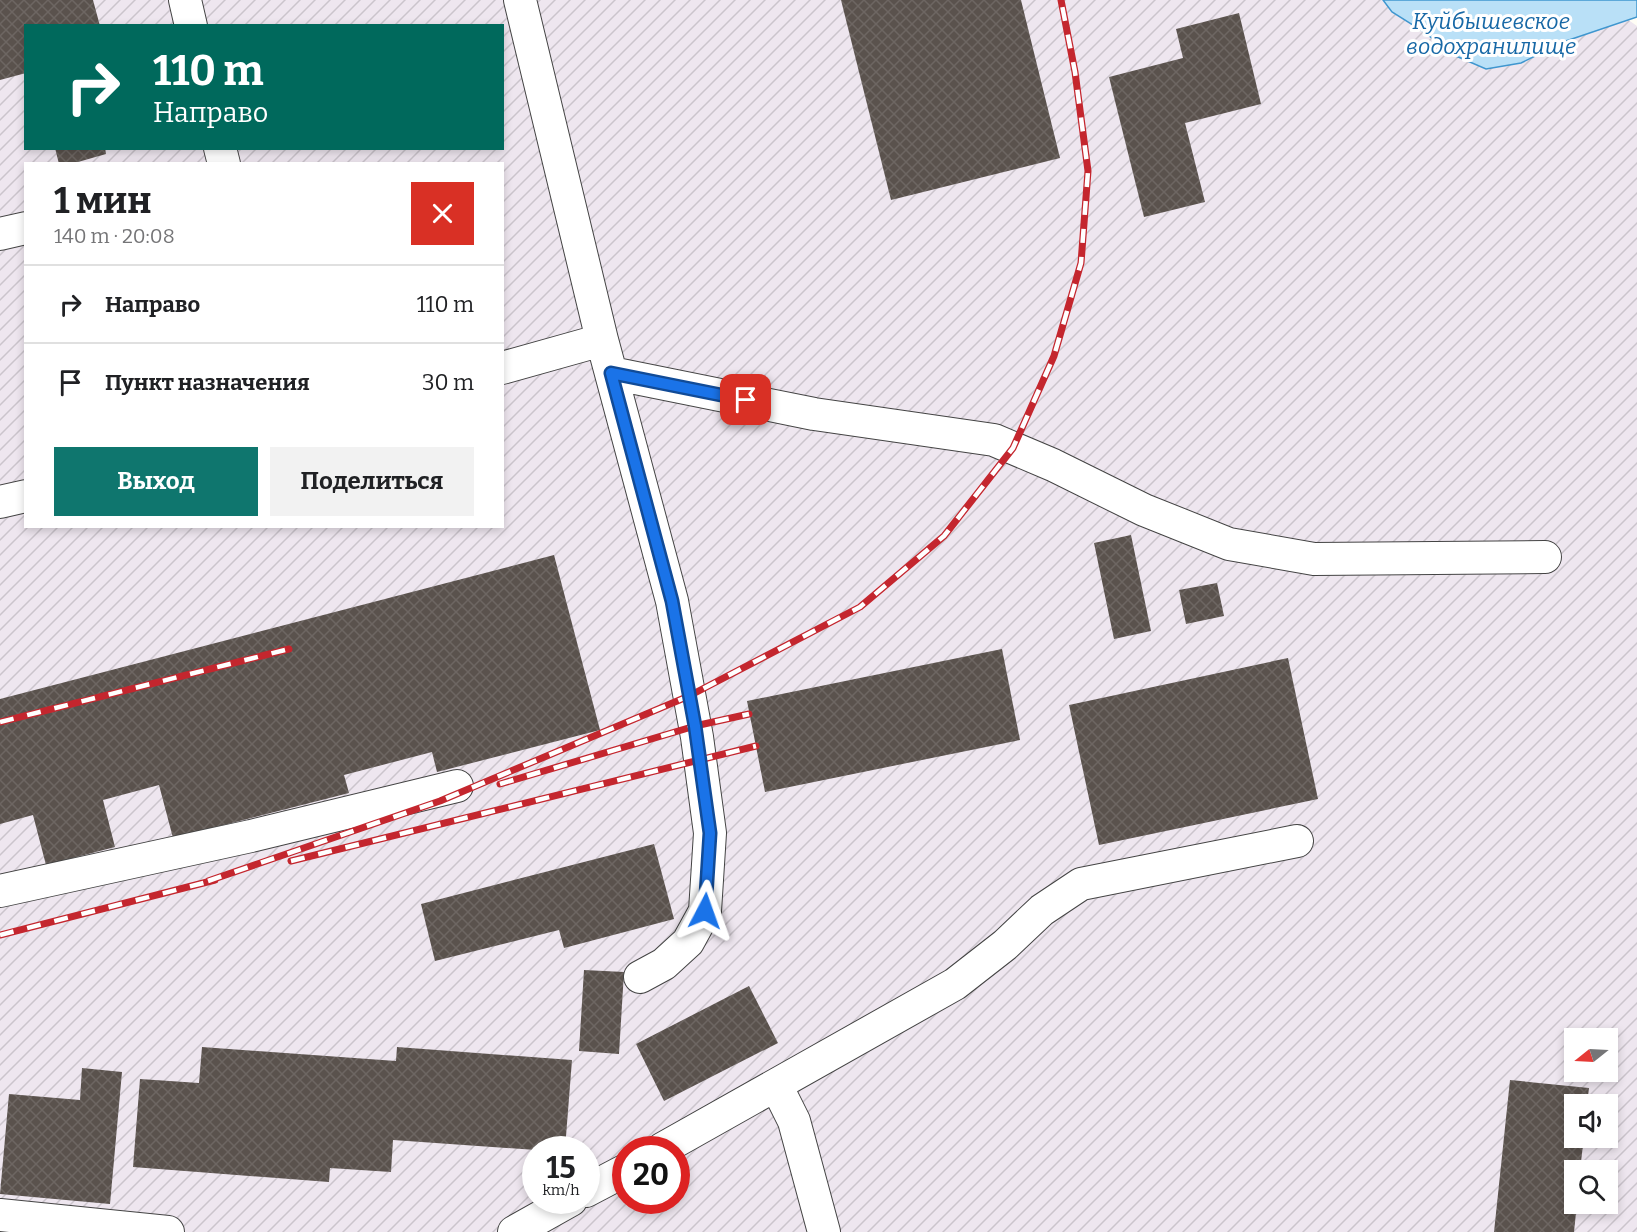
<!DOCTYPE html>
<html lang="ru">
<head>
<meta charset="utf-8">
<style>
	body { margin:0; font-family:Bitter,serif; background:#f2f2f2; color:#202124; height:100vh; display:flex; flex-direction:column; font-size:22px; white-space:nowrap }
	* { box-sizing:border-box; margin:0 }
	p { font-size:20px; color:#757577 }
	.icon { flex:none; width:33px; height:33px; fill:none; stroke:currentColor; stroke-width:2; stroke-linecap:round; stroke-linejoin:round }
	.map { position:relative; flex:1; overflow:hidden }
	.sheet { position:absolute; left:24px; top:162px; width:480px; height:366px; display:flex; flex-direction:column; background:#fff; border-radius:0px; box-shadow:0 3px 9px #0003 }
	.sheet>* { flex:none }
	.banner { position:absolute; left:24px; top:24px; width:480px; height:126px; border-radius:0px; box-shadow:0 3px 9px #0003; background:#00695c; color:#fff; overflow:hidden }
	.needle { width:39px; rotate:252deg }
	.controls { position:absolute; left:1564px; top:1028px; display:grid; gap:12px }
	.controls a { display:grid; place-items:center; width:54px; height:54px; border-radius:0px; background:#fff; box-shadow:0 3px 9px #0003; font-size:30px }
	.speed { position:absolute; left:522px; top:1136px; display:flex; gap:12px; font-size:30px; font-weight:700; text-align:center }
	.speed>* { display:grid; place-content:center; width:78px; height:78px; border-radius:50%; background:#fff; box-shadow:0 3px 9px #0003; line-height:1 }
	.speed small { font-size:15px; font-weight:400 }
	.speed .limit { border:9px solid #d22; background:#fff; color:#111 }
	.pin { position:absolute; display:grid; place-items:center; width:51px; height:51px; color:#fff; margin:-26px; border-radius:12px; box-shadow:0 3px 9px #0006 }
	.me { position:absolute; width:66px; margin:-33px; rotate:4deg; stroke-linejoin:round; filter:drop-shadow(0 0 4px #0008) }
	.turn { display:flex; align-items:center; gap:21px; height:126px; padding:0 30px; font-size:27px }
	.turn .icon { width:78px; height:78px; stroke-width:2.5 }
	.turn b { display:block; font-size:42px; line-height:51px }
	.round { display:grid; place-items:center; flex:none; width:63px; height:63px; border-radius:0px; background:#f2f2f2 }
	.head { display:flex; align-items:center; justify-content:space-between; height:102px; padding:0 30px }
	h1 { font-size:36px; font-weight:700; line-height:45px }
	.primary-button { display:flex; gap:12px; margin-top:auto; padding:12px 30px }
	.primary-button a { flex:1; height:69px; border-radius:0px; background:#0f766e; color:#fff; font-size:24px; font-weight:700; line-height:69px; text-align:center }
	.primary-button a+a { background:#f2f2f2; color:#202124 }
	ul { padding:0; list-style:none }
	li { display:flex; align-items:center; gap:18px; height:78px; padding:0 30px; border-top:2px solid #e0e0e0 }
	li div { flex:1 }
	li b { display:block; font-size:22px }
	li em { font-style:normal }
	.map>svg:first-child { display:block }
	.industrial { fill:url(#industrial-furrows); fill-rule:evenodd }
	.water { fill:#b9e0f7; stroke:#3f96cf; stroke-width:1.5 }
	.building { fill:url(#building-cross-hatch) }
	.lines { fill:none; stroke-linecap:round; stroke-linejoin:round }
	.minor-casing { stroke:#444; stroke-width:34 }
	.minor { stroke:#fff; stroke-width:32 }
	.rail-casing { stroke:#c4262e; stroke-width:7 }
	.rail { stroke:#fff; stroke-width:4.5; stroke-dasharray:14; stroke-linecap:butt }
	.route-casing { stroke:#114b97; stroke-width:15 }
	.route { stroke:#1a73e8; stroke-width:10 }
	.labels { text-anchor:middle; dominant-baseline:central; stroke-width:6; stroke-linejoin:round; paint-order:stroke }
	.water-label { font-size:22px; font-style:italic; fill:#1768a6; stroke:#fff }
</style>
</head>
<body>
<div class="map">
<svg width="1637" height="1232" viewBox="0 0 1637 1232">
	<defs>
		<pattern id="industrial-furrows" width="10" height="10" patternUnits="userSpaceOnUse" patternTransform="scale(1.5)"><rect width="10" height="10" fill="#eee6ef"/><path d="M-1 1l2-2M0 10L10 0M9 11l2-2" fill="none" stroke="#cbc4cc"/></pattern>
		<pattern id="building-cross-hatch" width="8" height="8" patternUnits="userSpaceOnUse" patternTransform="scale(1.5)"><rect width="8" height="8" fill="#5a524d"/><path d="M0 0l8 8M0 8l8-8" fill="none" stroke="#6d6662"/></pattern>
	</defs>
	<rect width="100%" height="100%" fill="#fffdf5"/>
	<path class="industrial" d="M0,0H1383L1392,12L1421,30L1456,56L1486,69L1521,63L1566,41L1627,19L1637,26V1232H0ZM26,26H502V148H26ZM26,164H502V526H26ZM1575,1038H1608V1071H1575ZM1575,1104H1608V1137H1575ZM536,1149H586V1200H536ZM626,1149H676V1200H626ZM1575,1170H1608V1203H1575Z"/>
	<path class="water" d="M1383,0H1637V17L1566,41L1521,63L1486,69L1456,56L1421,30L1392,12Z"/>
	<path class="building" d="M0,0H93L100,26H26V73L0,80Z
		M841,0H1021L1060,158L891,200Z
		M1239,13L1261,104L1185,123L1205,202L1144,217L1109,77L1183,58L1176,29Z
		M55,148H105L106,154L71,164H59Z
		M1131,535L1151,631L1114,639L1094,543Z
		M554,555L600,730L437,772L432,752L344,775L349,793L173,838L159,785L103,800L115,847L46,865L33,815L0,824V699Z
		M1217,583L1224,616L1186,624L1179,590Z
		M1002,649L1020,740L765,792L747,701Z
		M1288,658L1318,799L1099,845L1069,705Z
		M654,844L674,919L564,948L559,930L435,961L421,904Z
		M584,970L624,972L619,1054L579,1051Z
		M749,986L778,1043L664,1101L636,1044Z
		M202,1047L396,1061L397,1047L572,1060L565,1149L536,1150L393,1140L391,1172L330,1168L329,1182L133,1167L140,1079L199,1083Z
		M82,1068L122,1072L110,1204L0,1194L9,1094L80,1100Z
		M1510,1080L1589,1088L1587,1104H1575V1137H1584L1580,1170H1575V1203H1577L1574,1232H1494Z"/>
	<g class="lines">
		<defs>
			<path id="minor" d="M185,0L191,26
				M520,0L602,340
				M220,148L224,164
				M0,234L26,228
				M502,368L602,340L672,601L697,737L710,833L705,911L688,942L664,964L640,977
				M611,373L814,414L994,440L1053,465L1144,510L1229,544L1314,559L1545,557
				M0,502L26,496
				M0,891L251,836L457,786
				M776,1085L794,1121L824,1232
				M662,1149L955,984L1005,945L1042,910L1081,884L1297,841
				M586,1191L626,1170
				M0,1215L168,1232
				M514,1232L571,1200"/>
		</defs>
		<use href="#minor" class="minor-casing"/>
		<use href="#minor" class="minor"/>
		<defs>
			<path id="rail" d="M0,722L289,649
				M500,784L695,726L749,714
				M291,861L756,746
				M208,881L440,801L689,696L860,607L944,536L1013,448L1054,356L1081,263L1088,171L1075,72L1061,0
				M0,935L215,880"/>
		</defs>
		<use href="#rail" class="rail-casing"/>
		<use href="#rail" class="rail"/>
	</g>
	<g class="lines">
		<defs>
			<path id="route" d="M705,911L710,833L695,726L672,601L611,373L746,400"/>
		</defs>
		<use href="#route" class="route-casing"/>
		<use href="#route" class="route"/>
	</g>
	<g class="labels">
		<g class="water-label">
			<text x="1491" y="21">Куйбышевское<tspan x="1491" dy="25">водохранилище</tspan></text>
		</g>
	</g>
</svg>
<div class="controls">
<a><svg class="needle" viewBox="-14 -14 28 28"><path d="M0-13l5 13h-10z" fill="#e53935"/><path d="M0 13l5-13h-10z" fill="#757577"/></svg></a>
<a><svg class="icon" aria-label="sound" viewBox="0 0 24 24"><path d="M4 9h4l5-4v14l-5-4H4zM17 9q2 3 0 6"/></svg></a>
<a><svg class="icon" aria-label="search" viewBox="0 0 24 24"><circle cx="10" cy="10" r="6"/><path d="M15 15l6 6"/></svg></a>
</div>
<div class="speed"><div>15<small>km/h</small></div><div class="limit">20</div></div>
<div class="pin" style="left:746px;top:400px;background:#d93025"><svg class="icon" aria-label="arrive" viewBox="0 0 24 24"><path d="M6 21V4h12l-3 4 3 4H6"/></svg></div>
<svg class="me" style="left:705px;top:911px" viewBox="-20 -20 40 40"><path d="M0-17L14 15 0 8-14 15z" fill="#1a73e8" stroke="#fff" stroke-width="4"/></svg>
<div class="banner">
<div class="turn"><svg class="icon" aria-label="right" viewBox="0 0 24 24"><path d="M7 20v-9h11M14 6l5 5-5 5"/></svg><div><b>110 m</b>Направо</div></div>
</div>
<section class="sheet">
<div class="head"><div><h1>1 мин</h1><p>140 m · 20:08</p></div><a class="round" style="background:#d93025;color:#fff"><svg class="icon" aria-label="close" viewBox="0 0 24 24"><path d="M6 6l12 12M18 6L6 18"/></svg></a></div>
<ul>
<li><svg class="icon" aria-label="right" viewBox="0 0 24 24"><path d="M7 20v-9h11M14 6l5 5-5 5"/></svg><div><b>Направо</b></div><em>110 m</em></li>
<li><svg class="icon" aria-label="arrive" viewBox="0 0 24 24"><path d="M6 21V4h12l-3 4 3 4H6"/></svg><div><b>Пункт назначения</b></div><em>30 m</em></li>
</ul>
<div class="primary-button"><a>Выход</a><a>Поделиться</a></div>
</section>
</div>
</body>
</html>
